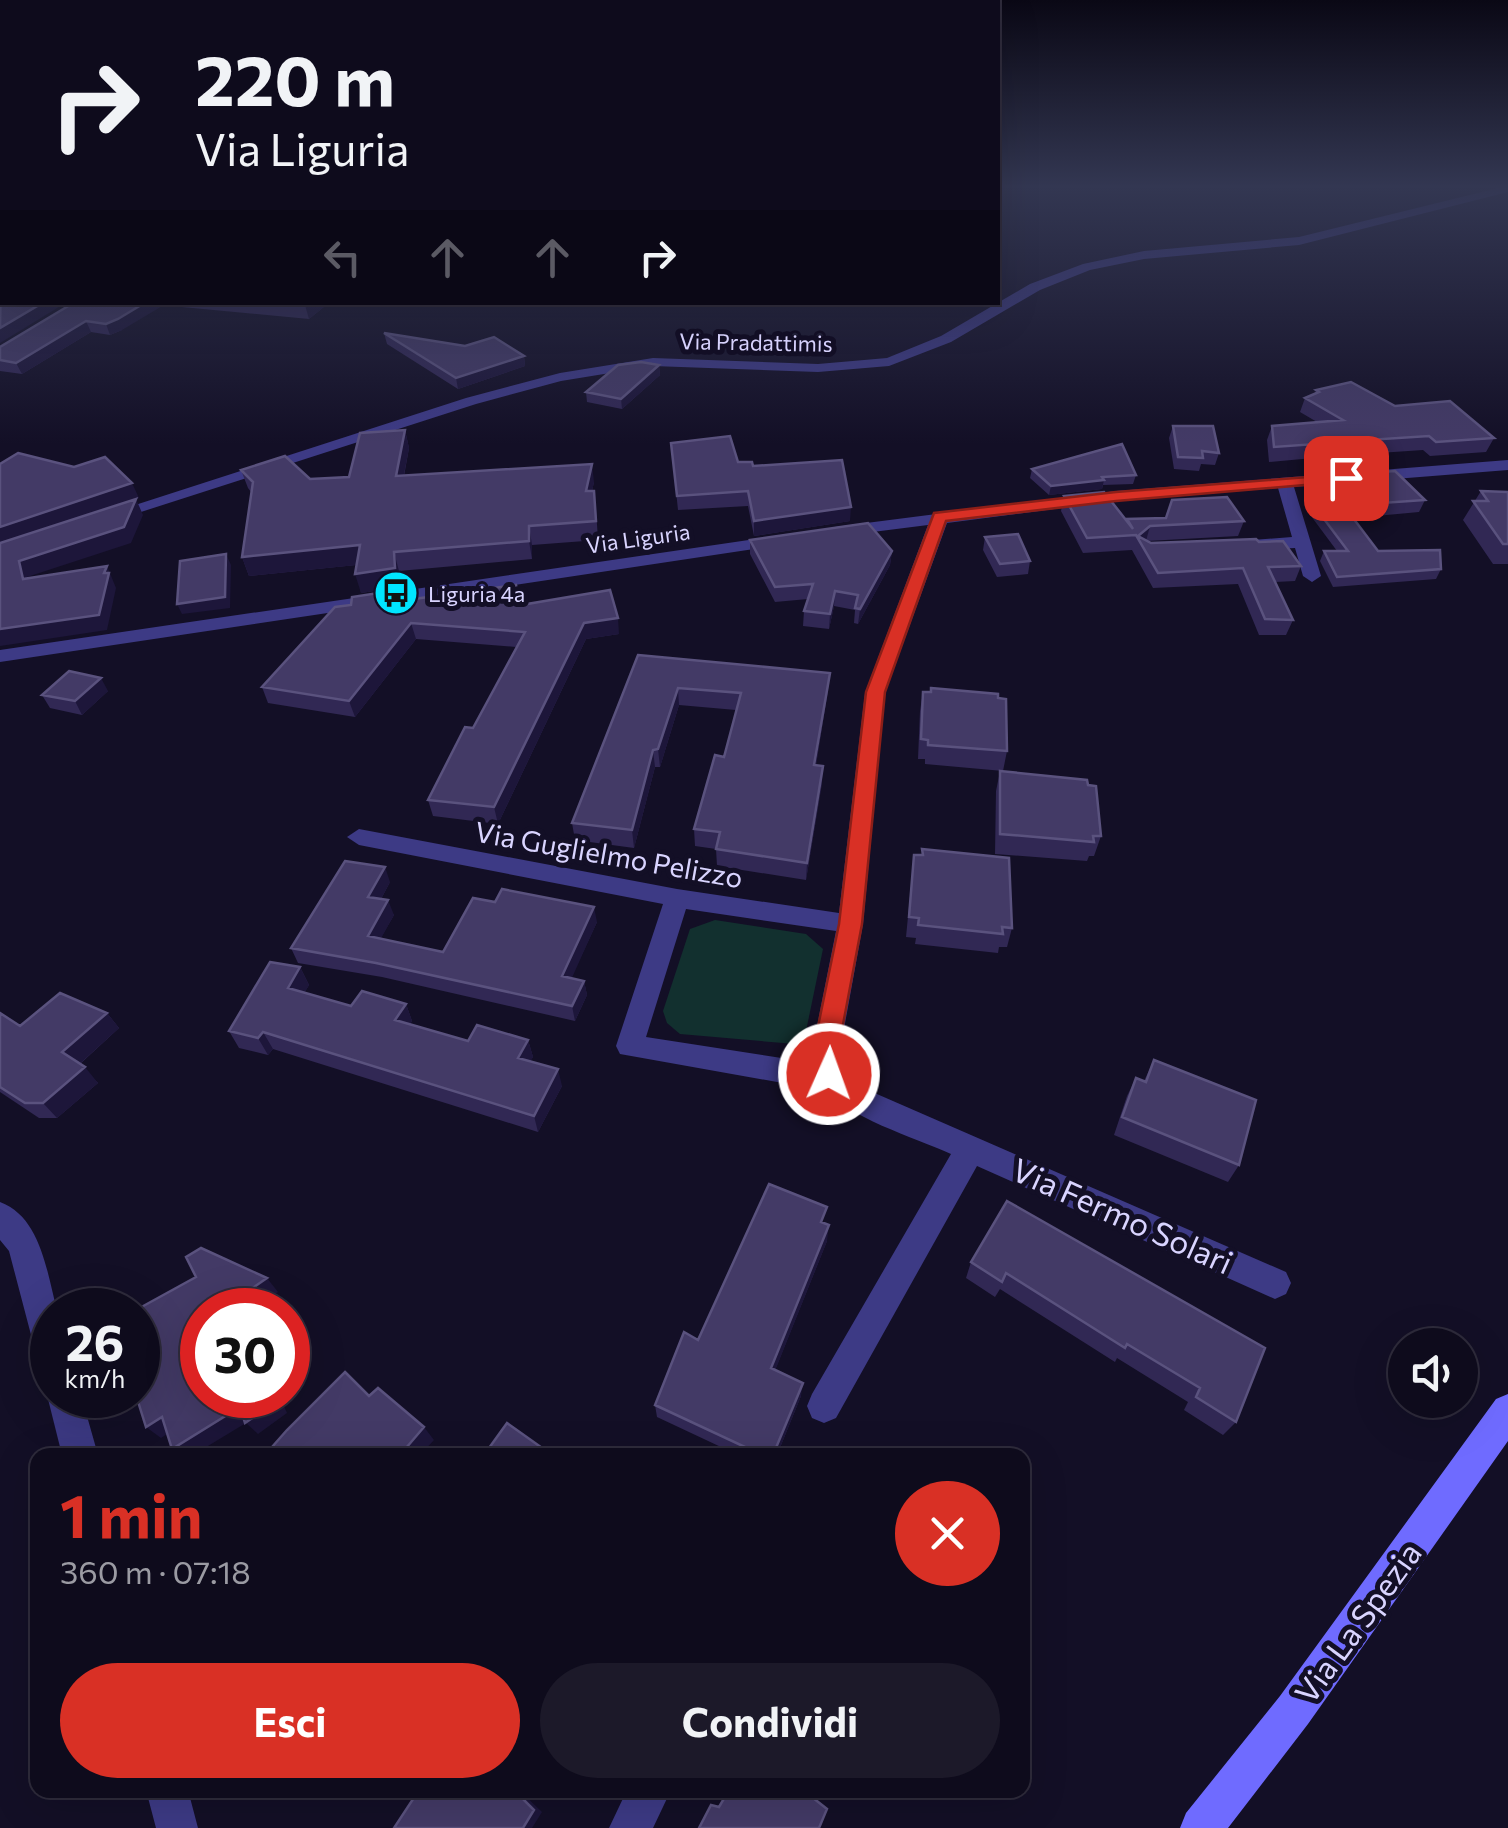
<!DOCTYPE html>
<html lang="it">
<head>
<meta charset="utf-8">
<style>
	body { margin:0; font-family:Commissioner,sans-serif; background:#1c1929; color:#f1f3f6; height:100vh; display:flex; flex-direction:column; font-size:38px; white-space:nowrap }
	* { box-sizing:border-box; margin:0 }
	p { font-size:32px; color:#9b9ba3 }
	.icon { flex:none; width:55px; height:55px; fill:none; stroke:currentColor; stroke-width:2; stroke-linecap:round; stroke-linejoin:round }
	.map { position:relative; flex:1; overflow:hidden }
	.side { position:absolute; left:30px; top:1448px; width:1000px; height:350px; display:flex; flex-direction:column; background:#0e0b1c; border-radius:20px; box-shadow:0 10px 40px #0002,0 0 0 2px #2e2b3b }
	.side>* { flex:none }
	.hud { position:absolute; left:0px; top:0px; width:1000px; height:305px; box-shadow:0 10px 40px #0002,0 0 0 2px #2e2b3b; background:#0e0b1c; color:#f1f3f6; overflow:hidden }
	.buttons { position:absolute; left:1388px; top:1328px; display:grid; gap:20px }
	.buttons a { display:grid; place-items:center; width:90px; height:90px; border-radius:50%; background:#0e0b1c; box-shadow:0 10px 40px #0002,0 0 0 2px #2e2b3b; font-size:50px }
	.speed { position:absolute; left:30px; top:1288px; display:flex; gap:20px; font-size:50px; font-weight:700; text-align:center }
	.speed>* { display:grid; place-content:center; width:130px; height:130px; border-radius:50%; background:#0e0b1c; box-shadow:0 10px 40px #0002,0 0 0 2px #2e2b3b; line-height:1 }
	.speed small { font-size:25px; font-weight:400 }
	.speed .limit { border:15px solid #d22; background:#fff; color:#111 }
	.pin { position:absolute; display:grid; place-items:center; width:85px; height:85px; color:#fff; margin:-42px; border-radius:20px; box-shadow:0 5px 15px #0006 }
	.me { position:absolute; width:110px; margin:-55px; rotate:2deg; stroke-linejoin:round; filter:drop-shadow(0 0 8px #0008) }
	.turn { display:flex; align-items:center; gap:35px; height:210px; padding:0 30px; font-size:45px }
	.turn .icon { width:130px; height:130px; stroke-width:2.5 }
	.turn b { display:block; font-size:70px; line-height:85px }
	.lanes { display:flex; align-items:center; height:95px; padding:0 30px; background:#0003; justify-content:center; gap:50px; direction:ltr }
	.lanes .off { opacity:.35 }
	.round { display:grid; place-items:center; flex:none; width:105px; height:105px; border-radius:52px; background:#1c1929 }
	.summary { display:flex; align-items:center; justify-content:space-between; height:170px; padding:0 30px }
	h1 { font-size:60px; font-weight:700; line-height:75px; color:#d93025 }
	.button { display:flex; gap:20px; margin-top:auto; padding:20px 30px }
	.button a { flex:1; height:115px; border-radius:60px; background:#d93025; color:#fff; font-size:40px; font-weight:700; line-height:115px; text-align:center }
	.button a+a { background:#1c1929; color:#f1f3f6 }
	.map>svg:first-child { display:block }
	.green { fill:#12302f }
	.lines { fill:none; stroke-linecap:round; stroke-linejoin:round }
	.minor { fill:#3d3a85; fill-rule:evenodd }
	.tertiary { fill:#3d3a85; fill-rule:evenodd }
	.secondary { fill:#6f6bff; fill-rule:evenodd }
	.wall { fill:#312854 }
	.shaded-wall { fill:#1d163a }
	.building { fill:#433a66; stroke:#5a527e; stroke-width:2.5 }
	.route { fill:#d93025; stroke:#8d1f18; stroke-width:2.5 }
	.labels { text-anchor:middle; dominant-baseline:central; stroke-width:10; stroke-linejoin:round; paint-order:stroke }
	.far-street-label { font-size:22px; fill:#d9d4ff; stroke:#130f26 }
	.far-poi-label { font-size:22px; fill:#d9d4ff; stroke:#130f26; text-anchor:start }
	.street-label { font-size:28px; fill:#d9d4ff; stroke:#130f26 }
	.near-street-label { font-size:32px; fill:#d9d4ff; stroke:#130f26 }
</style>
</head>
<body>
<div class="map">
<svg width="1508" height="1828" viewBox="0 0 1508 1828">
	<rect width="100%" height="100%" fill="#130f26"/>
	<path class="green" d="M715,920L806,934L823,949L805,1036L795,1044L680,1034L667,1023L663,1011L690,929Z"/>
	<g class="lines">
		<path class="minor" d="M1498,188H1508V192L1299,245L1144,259L1090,270L1040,290L951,342L889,366L818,372L653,366L561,381L476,404L113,521L98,517L466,398L560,373L653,358L818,364L887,358L941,336L1030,284L1083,264L1144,251L1299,237Z
			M1508,460V470L1294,487L1321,576L1312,582L1303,576L1295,548L1252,550L1243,545L1252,540L1292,537L1278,488L1116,501L947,523L885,693L863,924L840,1051C843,1073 850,1080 870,1091L1286,1272L1291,1283L1286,1294L1275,1299L977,1166L836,1418L824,1423L812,1418L807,1406L812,1394L951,1154C914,1137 847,1118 822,1086L805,1087L620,1054L616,1046L663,904L359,845L347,837L359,829L677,889L839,913L865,693L928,525L841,536L832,531L835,527L1116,491ZM686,909L836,931L812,1051L814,1063L646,1037Z
			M782,535L791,540L788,544L0,662V650Z
			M627,1790H671L653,1828H609Z"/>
		<path class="tertiary" d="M0,1202C41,1217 47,1273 57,1310H52V1367L40,1362L35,1350L9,1251L0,1240Z
			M52,1383V1395H81L98,1455H62L47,1395Z
			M146,1790H188L198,1828H156Z"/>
		<path class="secondary" d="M1508,1394V1441L1308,1724L1228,1828H1180L1186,1813L1280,1696L1496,1399Z"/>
	</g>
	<path class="wall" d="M75,302L122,330L110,335L91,332L22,374L0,371V347Z
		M170,302H330L309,319L171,306Z
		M384,333L524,356L525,366L458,389L387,344Z
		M659,365L660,375L622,409L587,402L586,392Z
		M1316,390L1395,406L1494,438L1486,452L1430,456L1423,450L1379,453L1373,467L1335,470L1324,457L1269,462L1267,440L1272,426L1317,422L1300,412L1305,398L1315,394Z
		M1173,426L1219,453L1215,465L1201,464L1199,471L1174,469L1169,438Z
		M405,430L409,448L404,476L594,482L592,491L596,509L598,540L532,545V559L399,571L400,587L361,593L356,565L249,576L242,557L251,492L248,488L241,470L310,479L349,477Z
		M671,444L753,466L850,521L754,536L748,506L678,510Z
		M1032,469L1136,475L1133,484L1103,485L1102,489L1049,495L1030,478Z
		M1355,474L1425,500L1419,512L1376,516L1350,486Z
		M1481,491L1508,492V564H1493L1463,520Z
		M1064,496L1126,521H1244L1238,536L1147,541L1151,543L1259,542L1301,566L1295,581L1275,582L1293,620L1286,635H1259L1238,584L1153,588L1132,550L1083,553L1061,511Z
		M1315,507L1378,551L1441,569L1436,579L1333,587L1320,561L1324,551H1337L1311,516Z
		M985,537L1030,561L1028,574L997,577L983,550Z
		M750,540L892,551L890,565L858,624L854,623L855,610L834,606L829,629L803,626L804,611L808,599L775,602L750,554Z
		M398,590L401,601L521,605L619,634L586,639L498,824L433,816L428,800L473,728L516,647L416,639L355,717L268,703L262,687L351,605Z
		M638,655L830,673L828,690L816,765L822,783L806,880L717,866L716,849L695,846L694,829L724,757L736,710L679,705L660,767H655L634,848L575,840L572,823Z
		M108,691L82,715L50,708L42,695Z
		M923,692L1007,751L1003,771L925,764V759H918L920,711Z
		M1000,771L1101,836L1094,856H1089L1087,861L995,854L996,791Z
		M922,849L1012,928L1007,947H999L998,953L915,944L916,938L906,937L914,855H922Z
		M390,882L381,899L394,915L380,939L443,952L597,922L571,978L584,981L587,995L575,1021L382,977L298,963L291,948Z
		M300,967L309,985L304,993L351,1006L406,1004L412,1021L410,1024L468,1041L528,1040L533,1057L530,1061L562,1086L538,1132L273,1049L268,1055L239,1048L229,1031Z
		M0,1013L20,1026L107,1013L119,1028L80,1064L98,1083L57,1118H39L0,1092Z
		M1154,1060L1239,1165L1228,1182L1114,1135L1127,1096L1136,1078L1144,1081Z
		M1007,1201L1236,1422L1223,1435L1184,1410L1188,1402L1117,1358L1115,1362L1000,1289L995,1297L966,1278L971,1262Z
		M825,1223L827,1241L775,1370L801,1396L777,1455H738L657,1417L655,1405L698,1340Z"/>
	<path class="shaded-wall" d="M44,302H67L0,343V328Z
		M146,302H169L122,330L110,335L106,324Z
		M308,302H330L309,319L305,305Z
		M86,321L91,332L22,374L16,363Z
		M524,356L525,366L458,389L456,378Z
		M659,365L660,375L622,409L621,399Z
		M405,430L409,448L400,495L396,476Z
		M592,464L594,482L588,510L586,491Z
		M1104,480L1102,489L1049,495L1051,486Z
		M132,483L139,498L0,544V527Z
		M136,499L143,515L131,543L27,577L31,595L23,579L19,561Z
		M851,507L850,521L754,536V521Z
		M529,526L532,545V559L529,541Z
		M1150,526L1146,541L1138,536Z
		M360,545L366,564L249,576L242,557Z
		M892,551L890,565L858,624L860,609Z
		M394,552L399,571L400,587L361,593L355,574Z
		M226,554L231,565L230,608L182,614L177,604Z
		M107,566L116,588L107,630L0,646V629L104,573Z
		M835,591L834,606L829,629L830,614Z
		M618,618L619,634L586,639L498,824L494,807L584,623Z
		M411,623L416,639L355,717L349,701Z
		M830,673L828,690L813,783L814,765Z
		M101,678L108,691L82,715L75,701Z
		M678,688L679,705L660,767L658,749Z
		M653,750L655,767L634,848L632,830Z
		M823,766L822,783L806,880L807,863Z
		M385,867L390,882L374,912L368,897Z
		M388,900L394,915L374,951L368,936Z
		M594,907L597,922L566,991L562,976Z
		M300,967L309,985L297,1006L288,988Z
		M584,981L587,995L575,1021L572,1006Z
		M406,1004L412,1021L402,1037L395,1020Z
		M107,1013L119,1028L75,1068L62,1052Z
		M263,1032L273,1049L268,1055L258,1038Z
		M528,1040L533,1057L523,1074L518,1058Z
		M85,1067L98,1083L57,1118L43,1103Z
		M558,1069L562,1086L538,1132L534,1116Z
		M829,1225L827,1241L771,1381V1368Z
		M267,1278L278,1292L253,1310H221Z
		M803,1383L801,1396L777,1455H773Z
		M273,1395H279L287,1413L258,1434L246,1423L193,1455H180L172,1449L240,1407Z
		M162,1417L176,1428L161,1438L146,1427Z
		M424,1427L434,1440L420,1455H400Z
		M514,1790H519L542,1812L532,1828H523Z"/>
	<path class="building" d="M1,275L2,276V302H44L0,328Z
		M75,302H146L118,319L106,324L86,321L16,363L0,360V347Z
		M384,333L465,346L494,337L524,356L456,378Z
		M641,362L659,365L621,399L586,392L618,365Z
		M1351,382L1395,406L1450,401L1494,438L1436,442L1429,436L1367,440L1380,452L1341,455L1330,443L1274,447L1272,426L1343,420L1305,398L1319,392L1316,390Z
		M1173,426H1213L1219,453L1202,451L1203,458L1178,457Z
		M405,430L396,476L592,464L586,491H594L596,521L529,526V541L394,552L395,568L355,574L360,545L242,557L253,482L241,470L285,456L310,479L349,477L360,433Z
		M730,436L738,462H752L753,466L842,460L851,507L754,521L748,491L677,496L671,443Z
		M1122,444L1136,475L1102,477L1104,480L1051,486L1032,469Z
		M18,453L74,467L105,457L132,483L0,527V464Z
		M1395,471L1425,500L1382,503L1355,474Z
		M1481,491L1508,492V544H1503L1473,501H1488Z
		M1104,492L1133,529L1127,519L1166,518L1172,500L1227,497L1244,521L1150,526L1138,536L1151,543L1256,539L1259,542L1283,541L1301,566L1268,567L1293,620L1265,619L1243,568L1158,573L1136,535L1087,538L1064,496Z
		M136,499L124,527L19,561L23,579L107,566L104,573H109L99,615L0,629V543Z
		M1344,506L1378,551L1440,550L1441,569L1337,577L1324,551H1348L1315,507Z
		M868,523L892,551L860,609L855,608L858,595L835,591L830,614L804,611L813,584L775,587L750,540Z
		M1018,534L1030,561L1000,564L985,537Z
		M226,554L225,597L177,604L180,561Z
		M516,585L521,605L610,590L618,618L584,623L494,807L428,800L465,727L473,728L525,632L411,623L349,701L262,687L335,607L351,605L352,597L398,590L399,601Z
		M638,655L830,673L814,765L823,766L807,863L716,849L720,832L694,829L715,755L724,757L741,693L678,688L658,749L653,750L632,830L572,823Z
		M69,671L101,678L75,701L42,695Z
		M931,688L998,694V698L1006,699L1007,751L928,745V740L921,739L923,692H931Z
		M1000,771L1087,780L1088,785L1096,786L1101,836H1093L1094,842L1000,834Z
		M922,849L1009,858L1012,928L1002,927L1003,934L918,925L919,918L909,917L914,855H923Z
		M345,861L385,867L368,897L388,900L368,936L443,952L473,898L495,902L502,889L594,907L562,976L584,981L572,1006L376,963L291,948Z
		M270,962L300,967L288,988L351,1006L362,991L406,1004L395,1020L468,1041L477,1025L528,1040L518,1058L558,1069L534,1116L263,1032L258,1038L229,1031Z
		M60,993L107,1013L62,1052L85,1067L43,1103H25L0,1087V1013L20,1026Z
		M1154,1060L1256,1100L1239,1165L1122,1117L1136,1078L1146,1082Z
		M769,1184L827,1207L821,1222L829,1225L771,1368L803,1383L773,1455H762L655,1405L684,1332L698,1340Z
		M1007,1201L1265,1348L1236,1422L1196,1397L1200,1388L1127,1344L1125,1348L1006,1273L1002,1282L971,1262Z
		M201,1248L267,1278L221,1310H202V1395H273L276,1402L245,1423L240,1407L172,1449L162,1417L146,1427L136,1395H138V1310H136L196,1277L186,1257Z
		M345,1372L369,1396L378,1388L424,1427L400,1455H265L287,1430Z
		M507,1423L552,1455H484Z
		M419,1790H514L534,1810L523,1828H394Z
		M729,1790H803L827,1809L819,1828H699L711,1805L719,1807Z"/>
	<linearGradient id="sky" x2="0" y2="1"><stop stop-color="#0a0815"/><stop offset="0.42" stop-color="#333752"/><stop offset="1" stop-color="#333752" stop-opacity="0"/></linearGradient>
	<rect width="1508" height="444" fill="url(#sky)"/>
	<path class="route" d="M1346,474L1351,475V481L1116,501L946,521L885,692L862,924L838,1051L842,1074L838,1081L829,1085L820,1081L813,1051L839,924L866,692L934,513L1116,492Z"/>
	<defs>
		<symbol id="bus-disc" viewBox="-11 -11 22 22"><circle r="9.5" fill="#00e5ff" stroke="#130f26"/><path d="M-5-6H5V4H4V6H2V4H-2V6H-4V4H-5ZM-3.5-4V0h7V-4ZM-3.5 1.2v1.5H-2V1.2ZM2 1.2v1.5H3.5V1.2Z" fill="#111"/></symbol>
	</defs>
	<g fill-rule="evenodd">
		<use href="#bus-disc" x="371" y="568" width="50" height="50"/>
	</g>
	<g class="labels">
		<g class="far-street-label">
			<text transform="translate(756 342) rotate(1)">Via Pradattimis</text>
			<text transform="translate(638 538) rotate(-8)">Via Liguria</text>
		</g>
		<g class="far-poi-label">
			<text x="428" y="593">Liguria 4a</text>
		</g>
		<g class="street-label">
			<text transform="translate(609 854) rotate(10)">Via Guglielmo Pelizzo</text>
		</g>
		<g class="near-street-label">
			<text transform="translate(1123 1215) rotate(24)">Via Fermo Solari</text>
			<text transform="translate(1357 1622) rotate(-54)">Via La Spezia</text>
		</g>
	</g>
</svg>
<div class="buttons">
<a><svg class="icon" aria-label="sound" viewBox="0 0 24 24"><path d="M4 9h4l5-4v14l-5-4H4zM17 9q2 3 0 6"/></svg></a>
</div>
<div class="speed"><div>26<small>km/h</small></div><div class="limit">30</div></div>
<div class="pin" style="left:1346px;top:478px;background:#d93025"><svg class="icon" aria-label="arrive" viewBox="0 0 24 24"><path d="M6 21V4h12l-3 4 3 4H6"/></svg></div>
<svg class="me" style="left:829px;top:1074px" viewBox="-20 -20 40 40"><circle r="17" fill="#d93025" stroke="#fff" stroke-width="3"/><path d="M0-11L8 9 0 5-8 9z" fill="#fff"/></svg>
<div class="hud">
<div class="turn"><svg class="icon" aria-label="right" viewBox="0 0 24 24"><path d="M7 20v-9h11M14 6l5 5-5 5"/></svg><div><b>220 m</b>Via Liguria</div></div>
<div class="lanes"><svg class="icon off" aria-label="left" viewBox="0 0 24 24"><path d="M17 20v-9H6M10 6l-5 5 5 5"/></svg><svg class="icon off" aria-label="ahead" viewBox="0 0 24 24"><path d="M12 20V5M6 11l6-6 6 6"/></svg><svg class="icon off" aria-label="ahead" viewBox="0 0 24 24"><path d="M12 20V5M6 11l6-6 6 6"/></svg><svg class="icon" aria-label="right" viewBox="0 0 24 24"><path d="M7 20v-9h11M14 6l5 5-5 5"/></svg></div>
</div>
<section class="side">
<div class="summary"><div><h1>1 min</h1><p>360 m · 07:18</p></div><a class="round" style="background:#d93025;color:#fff"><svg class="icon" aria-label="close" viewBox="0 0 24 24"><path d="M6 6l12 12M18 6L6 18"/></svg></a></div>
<div class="button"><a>Esci</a><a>Condividi</a></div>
</section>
</div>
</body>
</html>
